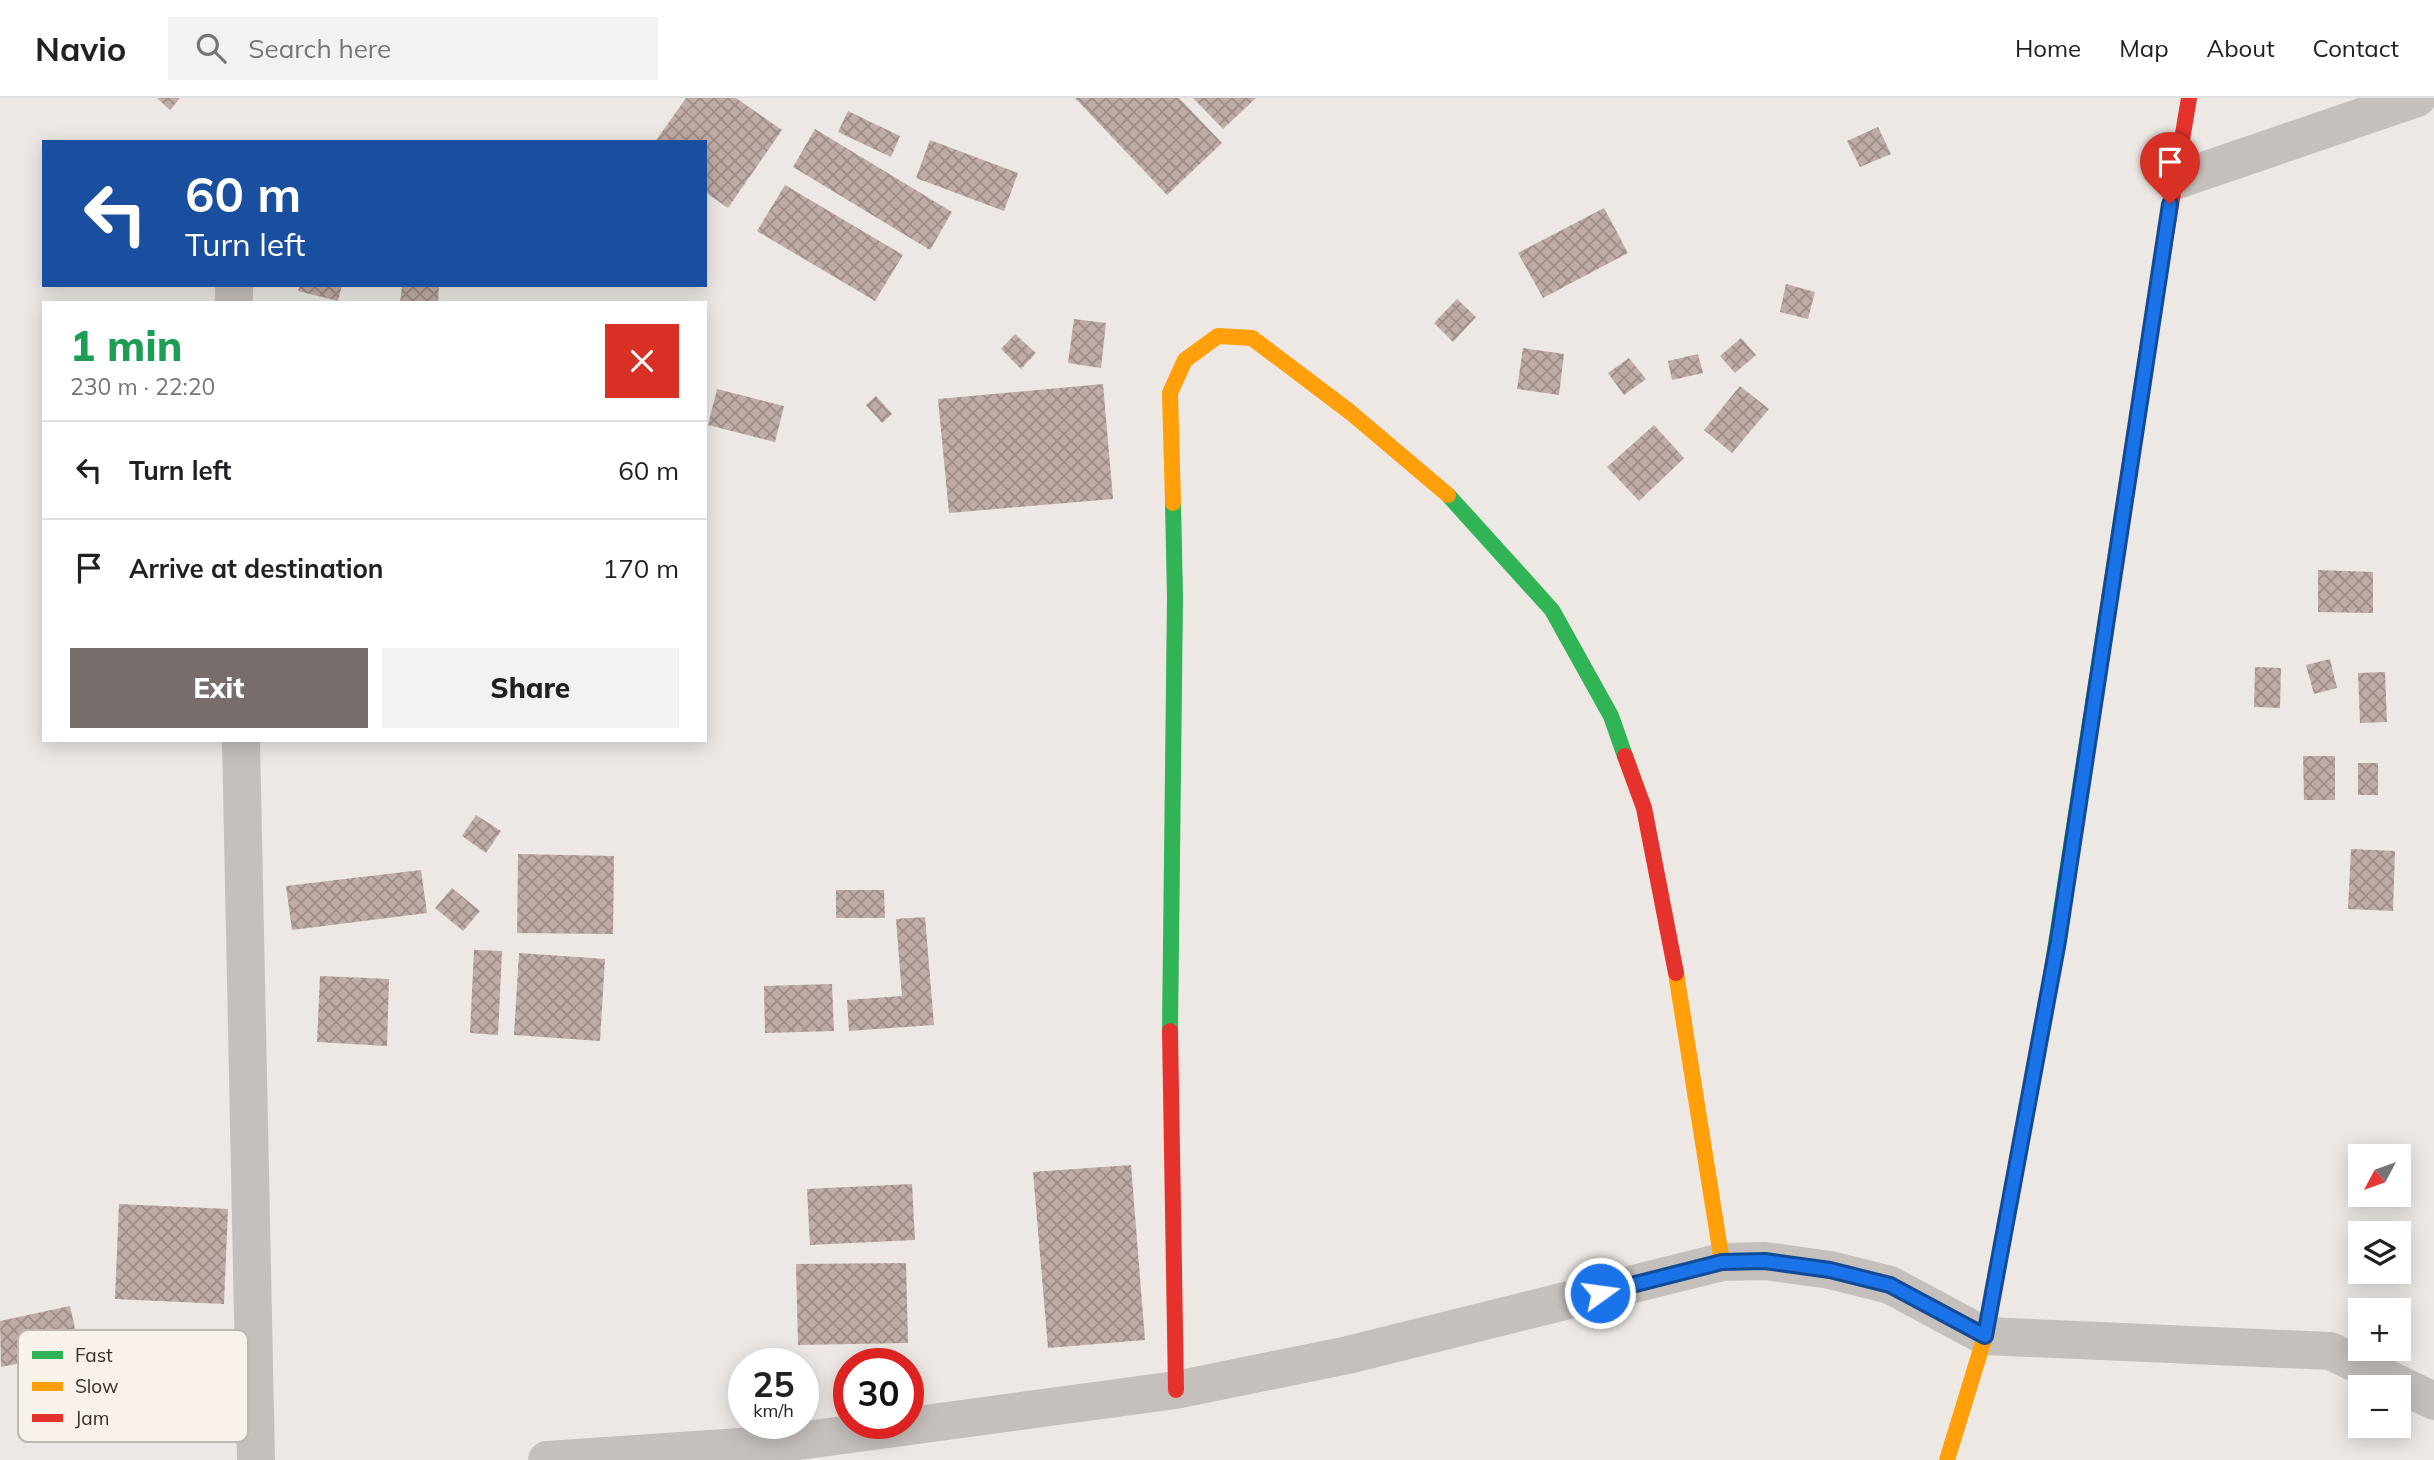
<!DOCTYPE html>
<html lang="en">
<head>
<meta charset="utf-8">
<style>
	body { margin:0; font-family:Mulish,sans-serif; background:#f2f2f2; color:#202124; height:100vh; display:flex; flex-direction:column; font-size:26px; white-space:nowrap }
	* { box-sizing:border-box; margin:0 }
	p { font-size:23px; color:#757577 }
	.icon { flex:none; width:38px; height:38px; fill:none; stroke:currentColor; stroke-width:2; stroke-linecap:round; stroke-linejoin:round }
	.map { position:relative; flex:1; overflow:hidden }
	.side { position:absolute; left:42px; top:203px; width:665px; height:441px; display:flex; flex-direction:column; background:#fff; border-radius:0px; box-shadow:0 4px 18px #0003 }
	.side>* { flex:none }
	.guide { position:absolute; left:42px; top:42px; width:665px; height:147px; border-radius:0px; box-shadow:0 4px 18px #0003; background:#1a4fa0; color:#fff; overflow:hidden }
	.needle { width:46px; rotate:229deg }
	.controls { position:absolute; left:2348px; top:1046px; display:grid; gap:14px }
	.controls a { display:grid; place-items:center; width:63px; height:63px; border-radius:0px; background:#fff; box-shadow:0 4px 18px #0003; font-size:35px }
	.speed { position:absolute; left:728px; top:1250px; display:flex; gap:14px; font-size:35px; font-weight:700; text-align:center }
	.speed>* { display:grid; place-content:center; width:91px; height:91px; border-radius:50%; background:#fff; box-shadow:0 4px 18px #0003; line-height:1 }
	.speed small { font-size:18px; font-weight:400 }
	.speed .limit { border:10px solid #d22; background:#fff; color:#111 }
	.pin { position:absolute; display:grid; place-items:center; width:60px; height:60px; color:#fff; margin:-72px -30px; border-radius:50% 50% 50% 0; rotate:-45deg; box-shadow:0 0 7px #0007 }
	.pin .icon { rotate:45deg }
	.me { position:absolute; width:77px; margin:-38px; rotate:76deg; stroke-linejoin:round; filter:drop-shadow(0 0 5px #0008) }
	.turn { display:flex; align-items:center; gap:24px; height:147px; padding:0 28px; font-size:32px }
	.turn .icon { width:91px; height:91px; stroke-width:2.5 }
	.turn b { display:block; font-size:49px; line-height:60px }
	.round { display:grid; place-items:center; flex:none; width:74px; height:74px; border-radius:0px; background:#f2f2f2 }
	.summary { display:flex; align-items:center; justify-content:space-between; height:119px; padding:0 28px }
	h1 { font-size:42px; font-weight:800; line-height:52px; color:#1e9e55 }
	.action { display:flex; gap:14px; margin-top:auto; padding:14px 28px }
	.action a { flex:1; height:80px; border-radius:0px; background:#776e6b; color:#fff; font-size:28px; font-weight:800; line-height:80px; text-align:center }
	.action a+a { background:#f2f2f2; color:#202124 }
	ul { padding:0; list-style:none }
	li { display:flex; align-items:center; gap:21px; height:98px; padding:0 28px; border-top:2px solid #e0e0e0 }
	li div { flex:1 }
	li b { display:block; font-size:26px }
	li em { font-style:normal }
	header { display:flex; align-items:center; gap:42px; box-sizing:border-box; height:98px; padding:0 35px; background:#fff; border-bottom:2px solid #e0e0e0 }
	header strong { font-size:33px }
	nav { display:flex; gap:38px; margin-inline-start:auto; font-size:24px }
	.search { width:490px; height:63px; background:#f2f2f2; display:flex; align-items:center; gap:18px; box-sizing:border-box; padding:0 24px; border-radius:0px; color:#757577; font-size:26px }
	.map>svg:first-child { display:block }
	.building { fill:url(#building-cross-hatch) }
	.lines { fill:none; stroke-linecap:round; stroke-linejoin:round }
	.street { stroke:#c6c0bc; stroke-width:38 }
	.fast { stroke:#30b455; stroke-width:16 }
	.slow { stroke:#ff9f0a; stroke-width:16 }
	.jam { stroke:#e5322d; stroke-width:16 }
	.route-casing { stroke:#114b97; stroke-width:18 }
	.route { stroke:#1a73e8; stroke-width:12 }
	.key { fill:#f9f2eb; stroke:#bfb7b1; stroke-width:2 }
	.key-label { font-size:19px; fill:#372d2a }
</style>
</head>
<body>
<header>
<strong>Navio</strong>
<div class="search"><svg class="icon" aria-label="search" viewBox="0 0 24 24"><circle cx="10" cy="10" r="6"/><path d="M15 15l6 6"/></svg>Search here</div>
<nav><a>Home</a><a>Map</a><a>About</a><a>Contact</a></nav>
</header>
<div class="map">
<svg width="2434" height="1362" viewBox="0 0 2434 1362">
	<defs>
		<pattern id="building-cross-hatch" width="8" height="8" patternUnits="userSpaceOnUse" patternTransform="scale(1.75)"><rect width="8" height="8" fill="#c0aca6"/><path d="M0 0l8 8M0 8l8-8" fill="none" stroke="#9d8c87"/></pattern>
	</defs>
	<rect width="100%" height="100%" fill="#ede8e3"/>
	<path class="building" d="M157,0H180L170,12Z
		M686,0H736L782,32L728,110L705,94V44H655Z
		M1075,0H1179L1222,45L1167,97Z
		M1193,0H1256L1223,31Z
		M848,13L900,38L891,59L838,34Z
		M1878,29L1891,56L1860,69L1847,43Z
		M815,31L952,114L930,152L793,69Z
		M930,42L1018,75L1004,113L916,80Z
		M785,87L903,157L875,203L757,133Z
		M1604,110L1628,155L1543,200L1518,155Z
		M1786,186L1815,194L1808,221L1780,214Z
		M300,187H342L338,203L298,193Z
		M402,187H439L438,205H400Z
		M1457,201L1476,219L1453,244L1434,225Z
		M1074,221L1106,225L1101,270L1068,265Z
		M1015,236L1036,255L1021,271L1001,251Z
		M1741,240L1756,257L1735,275L1720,258Z
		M1523,250L1564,256L1559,297L1517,291Z
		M1698,256L1703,275L1672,282L1668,263Z
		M1629,260L1646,281L1624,297L1608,275Z
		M1103,286L1113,401L949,415L938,301Z
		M1740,288L1769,311L1732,355L1704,332Z
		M717,291L784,308L775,344L708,327Z
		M876,298L892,316L882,325L866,307Z
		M1654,327L1684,360L1639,403L1607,369Z
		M2318,472L2373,474V515L2318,514Z
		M2330,561L2337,590L2314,596L2306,567Z
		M2255,569L2281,570L2280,610L2254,609Z
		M2385,574L2387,624L2360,625L2358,575Z
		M2303,658H2335V702H2304Z
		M2358,665H2378V697H2358Z
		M476,717L501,733L486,755L462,738Z
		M2351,751L2395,753L2393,813L2348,811Z
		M518,756L614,758L613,836L517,835Z
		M421,772L427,815L292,832L286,788Z
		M452,790L480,813L463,833L435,810Z
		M836,792H884L885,820H836Z
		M925,819L934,927L849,933L847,902L902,898L896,821Z
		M474,852L502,853L498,937L470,935Z
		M519,855L605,861L600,943L514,937Z
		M320,878L389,881L387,948L317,944Z
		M832,886L834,933L765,935L764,888Z
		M1131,1067L1145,1242L1048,1250L1033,1074Z
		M912,1086L915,1142L810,1147L807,1091Z
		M119,1106L228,1111L224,1206L115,1201Z
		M906,1165L908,1245L798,1247L796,1166Z
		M70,1208L80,1253L1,1269L0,1223Z"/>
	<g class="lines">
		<path class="street" d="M2174,83L2417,0
			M234,187V205
			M241,642L256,1362
			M547,1362L769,1347L1176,1292L1348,1257L1722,1164L1765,1163L1830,1172L1890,1187L1985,1238L2330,1253L2434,1303"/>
		<path class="fast" d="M1448,397L1552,512L1611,618L1625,658
			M2047,904L2108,508
			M1170,933L1175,499L1173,405"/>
		<path class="slow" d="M1173,405L1170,295L1185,262L1218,238L1252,240L1350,314L1448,397
			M2108,508L2154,208
			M1676,875L1722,1164
			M1947,1362L1985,1238L2047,904"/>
		<path class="jam" d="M2154,208L2189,0
			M1625,658L1644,710L1676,875
			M1170,933L1176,1292"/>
	</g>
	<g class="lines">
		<defs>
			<path id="route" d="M1600,1195L1722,1164L1765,1163L1830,1172L1890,1187L1985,1238L2058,843L2170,106"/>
		</defs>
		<use href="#route" class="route-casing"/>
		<use href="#route" class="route"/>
	</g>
	<rect x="18" y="1232" width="230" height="112" rx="10" class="key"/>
	<rect x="32" y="1253" width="31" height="8" fill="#30b455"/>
	<rect x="32" y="1284" width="31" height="9" fill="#ff9f0a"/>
	<rect x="32" y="1316" width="31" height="8" fill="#e5322d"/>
	<g class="key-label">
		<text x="75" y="1264">Fast</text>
		<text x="75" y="1295">Slow</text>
		<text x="75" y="1327">Jam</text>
	</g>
</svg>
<div class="controls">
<a><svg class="needle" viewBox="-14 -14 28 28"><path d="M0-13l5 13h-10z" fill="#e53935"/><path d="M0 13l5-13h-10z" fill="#757577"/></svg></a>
<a><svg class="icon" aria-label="layers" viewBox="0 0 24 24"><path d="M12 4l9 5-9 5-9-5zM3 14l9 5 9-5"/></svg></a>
<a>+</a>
<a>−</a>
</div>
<div class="speed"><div>25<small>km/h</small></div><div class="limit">30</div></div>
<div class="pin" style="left:2170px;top:106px;background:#d93025"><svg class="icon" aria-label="arrive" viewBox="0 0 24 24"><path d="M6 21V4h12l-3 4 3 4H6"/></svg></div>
<svg class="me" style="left:1600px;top:1195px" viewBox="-20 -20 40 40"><circle r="17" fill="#1a73e8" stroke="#fff" stroke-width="3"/><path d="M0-11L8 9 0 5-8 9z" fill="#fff"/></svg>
<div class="guide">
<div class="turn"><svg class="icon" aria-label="left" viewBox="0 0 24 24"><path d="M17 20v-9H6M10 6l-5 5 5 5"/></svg><div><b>60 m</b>Turn left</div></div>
</div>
<section class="side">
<div class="summary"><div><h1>1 min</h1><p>230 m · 22:20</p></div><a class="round" style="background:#d93025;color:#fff"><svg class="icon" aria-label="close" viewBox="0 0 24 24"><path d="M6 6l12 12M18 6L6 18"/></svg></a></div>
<ul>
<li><svg class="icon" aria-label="left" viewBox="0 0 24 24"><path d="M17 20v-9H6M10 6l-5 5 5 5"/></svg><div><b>Turn left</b></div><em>60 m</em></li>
<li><svg class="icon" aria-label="arrive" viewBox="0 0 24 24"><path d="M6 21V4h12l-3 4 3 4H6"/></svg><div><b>Arrive at destination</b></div><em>170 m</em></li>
</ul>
<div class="action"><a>Exit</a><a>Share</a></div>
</section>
</div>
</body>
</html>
